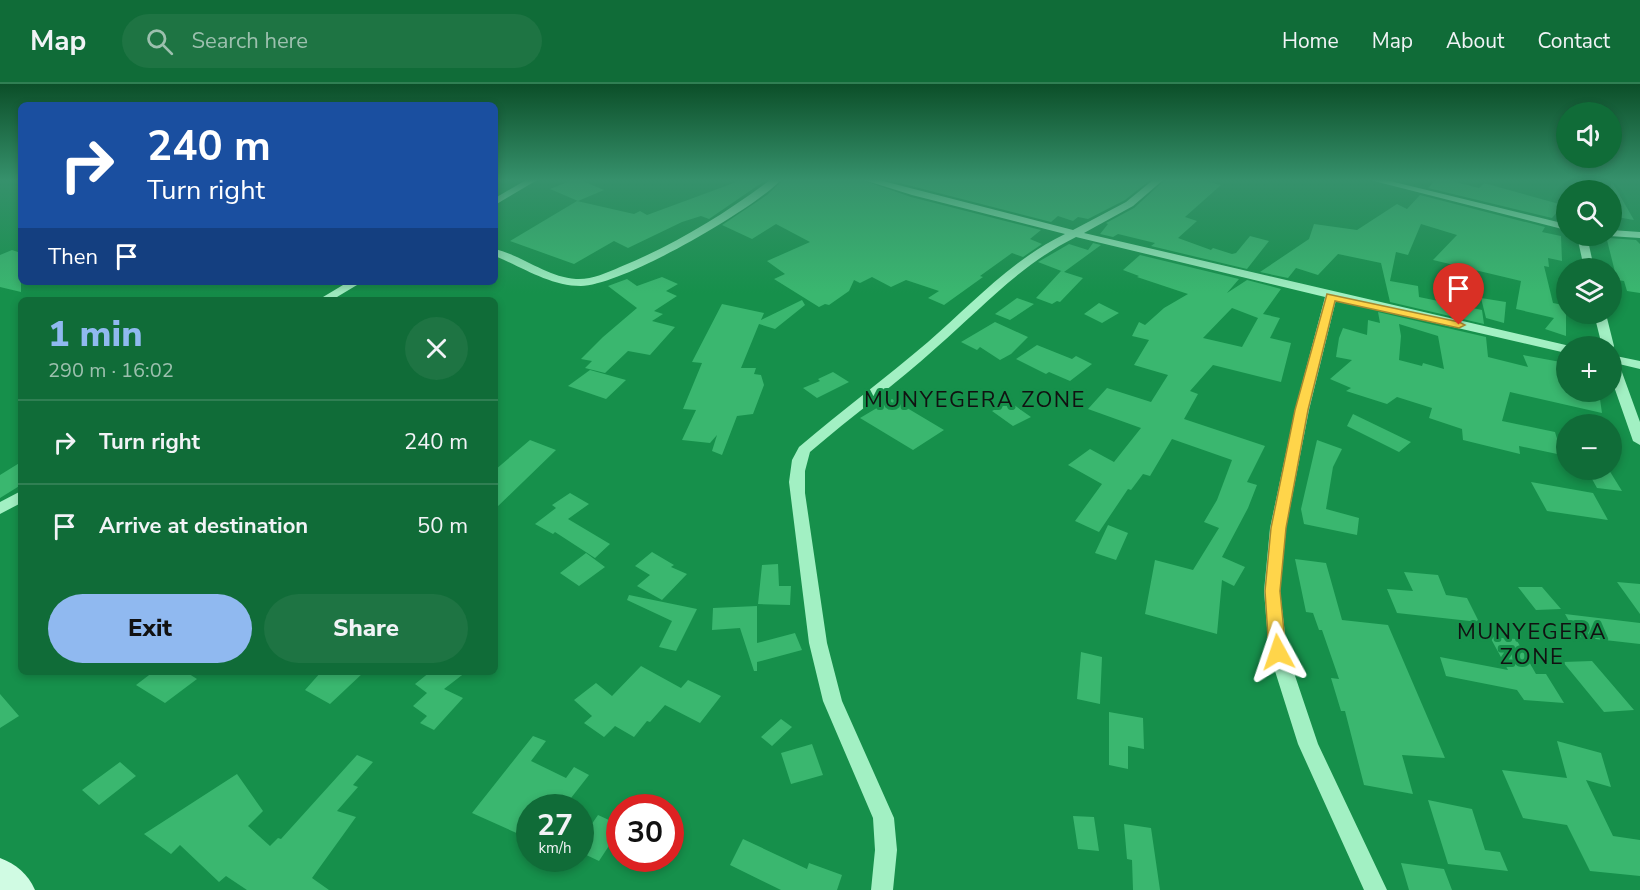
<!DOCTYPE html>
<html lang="en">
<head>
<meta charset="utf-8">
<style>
	body { margin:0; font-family:"Nunito Sans",sans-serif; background:#1e7443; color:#f1f3f6; height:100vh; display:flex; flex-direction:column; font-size:22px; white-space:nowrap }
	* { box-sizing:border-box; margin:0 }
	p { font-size:20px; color:#9cc0ae }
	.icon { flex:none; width:33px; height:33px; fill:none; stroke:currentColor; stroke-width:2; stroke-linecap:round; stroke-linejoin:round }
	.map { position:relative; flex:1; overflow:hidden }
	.drawer { position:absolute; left:18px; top:213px; width:480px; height:378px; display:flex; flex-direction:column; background:#106c38; border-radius:9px; box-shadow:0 3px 9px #0003 }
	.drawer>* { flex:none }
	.guide { position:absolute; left:18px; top:18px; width:480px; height:183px; border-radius:9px; box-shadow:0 3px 9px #0003; background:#1a4fa0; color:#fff; overflow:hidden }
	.buttons { position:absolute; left:1556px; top:18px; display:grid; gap:12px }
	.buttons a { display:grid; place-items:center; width:66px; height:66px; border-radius:50%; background:#106c38; box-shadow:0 3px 9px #0003; font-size:30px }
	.speed { position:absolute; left:516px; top:710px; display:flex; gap:12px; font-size:30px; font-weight:700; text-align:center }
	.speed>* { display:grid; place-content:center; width:78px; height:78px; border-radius:50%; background:#106c38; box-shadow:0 3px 9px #0003; line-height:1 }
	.speed small { font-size:15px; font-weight:400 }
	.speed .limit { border:9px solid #d22; background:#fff; color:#111 }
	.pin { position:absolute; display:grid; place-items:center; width:51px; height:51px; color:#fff; margin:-62px -26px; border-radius:50% 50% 50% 0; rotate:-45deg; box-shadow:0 0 6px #0007 }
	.pin .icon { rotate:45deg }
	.me { position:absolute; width:66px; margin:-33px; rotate:355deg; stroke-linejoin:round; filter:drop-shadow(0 0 4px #0008) }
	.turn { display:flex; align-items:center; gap:21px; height:126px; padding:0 30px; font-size:27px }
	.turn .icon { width:78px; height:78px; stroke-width:2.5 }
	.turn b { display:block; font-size:42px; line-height:51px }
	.then { display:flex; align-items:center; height:57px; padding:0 30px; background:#0003; gap:12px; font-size:22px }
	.round { display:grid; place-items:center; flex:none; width:63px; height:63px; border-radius:32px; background:#1e7443 }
	.overview { display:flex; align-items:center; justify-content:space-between; height:102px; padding:0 30px }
	h1 { font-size:36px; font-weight:800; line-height:45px; color:#90b9f0 }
	.button { display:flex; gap:12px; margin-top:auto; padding:12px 30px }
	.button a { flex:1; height:69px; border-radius:36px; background:#90b9f0; color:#111; font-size:24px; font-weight:800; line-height:69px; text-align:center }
	.button a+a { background:#1e7443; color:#f1f3f6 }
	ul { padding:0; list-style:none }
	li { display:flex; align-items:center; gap:18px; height:84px; padding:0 30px; border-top:2px solid #307f53 }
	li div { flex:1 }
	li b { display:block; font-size:22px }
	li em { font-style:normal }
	header { display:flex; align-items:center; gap:36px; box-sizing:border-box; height:84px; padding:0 30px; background:#106c38; border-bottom:2px solid #307f53 }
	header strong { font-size:28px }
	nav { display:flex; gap:33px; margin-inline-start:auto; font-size:21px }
	.search { width:420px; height:54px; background:#1e7443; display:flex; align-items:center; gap:15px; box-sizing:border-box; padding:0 21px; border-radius:33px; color:#9cc0ae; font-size:22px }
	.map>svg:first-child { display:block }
	.building { fill:#3ab76f; fill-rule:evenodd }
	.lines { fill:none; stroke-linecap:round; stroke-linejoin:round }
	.minor { fill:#a2f0c3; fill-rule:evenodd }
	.secondary { fill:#d0fbe3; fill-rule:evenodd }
	.route { fill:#ffd54a; stroke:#a68a30; stroke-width:1.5 }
	.labels { text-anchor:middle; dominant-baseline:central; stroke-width:6; stroke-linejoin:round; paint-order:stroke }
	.quarter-label { font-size:22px; letter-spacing:1.5px; fill:#111; stroke:#16904b }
</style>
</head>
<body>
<header>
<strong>Map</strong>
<div class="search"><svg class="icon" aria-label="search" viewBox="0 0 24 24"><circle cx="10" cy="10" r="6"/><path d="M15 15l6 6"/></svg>Search here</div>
<nav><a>Home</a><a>Map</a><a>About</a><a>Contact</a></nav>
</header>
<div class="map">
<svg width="1640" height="806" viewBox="0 0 1640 806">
	<rect width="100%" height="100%" fill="#16904b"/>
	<path class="building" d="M572,96H580L604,106L578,117L550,105Z
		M742,96H766L709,135L701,132L682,138L628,164L614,157L574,180L510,157L577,117L634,130L640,127L647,131Z
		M783,96H862L911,113L1041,146L1030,155L1042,160L1023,173L1012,169L980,192L983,193L944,221L928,214L939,207L906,196L891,203L872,193L860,199L854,196L849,207L829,221L825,220L819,223L774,195L785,190L767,177L810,158L776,140L752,155L722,141L767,111Z
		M888,96H1150L1125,116L1088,135L1078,133L1073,137L1058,132L1051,138Z
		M1165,96H1200L1221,101L1185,133L1197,137L1178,154L1211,166L1213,164L1232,170L1236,169L1250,152L1269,157L1247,185L1151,162L1155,159L1118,150L1113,153L1100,150L1108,140L1106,139L1134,124Z
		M1436,96H1448L1479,104L1484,99L1563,121L1552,134L1428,104Z
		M1611,96L1634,136L1611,132Z
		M1420,111L1545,143L1542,148L1561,152L1562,177L1548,174L1549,183L1544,182L1553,219L1563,221L1566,217V252L1545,245L1554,234L1516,225L1521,197L1433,176L1457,151L1421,140L1408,171L1396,168L1390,197L1418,202L1419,213L1482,226L1484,240L1390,218L1381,179L1338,170L1318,191L1296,184L1288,194L1260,188L1309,155L1314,140L1357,146L1397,120L1407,125Z
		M1606,152L1609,154L1636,156L1640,160V209L1627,207L1624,197L1617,196Z
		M1093,159L1101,161L1064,188L1038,178L1069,160L1088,166Z
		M12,166L21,169V208L0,203V171Z
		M1140,171L1239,195L1227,209L1247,196L1281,205L1263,230L1280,234L1270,254L1291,259L1281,298L1213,281L1190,307L1198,310L1184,335L1265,362L1247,398L1257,401L1248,424L1222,473L1245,483L1234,502L1222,496L1217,550L1145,530L1155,476L1193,486L1219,444L1204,438L1217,416L1232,376L1172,355L1150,392L1143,390L1131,406L1128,405L1099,448L1075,437L1102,400L1068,381L1090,365L1114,378L1141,344L1088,325L1107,304L1151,318L1168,291L1134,281L1149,256L1132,252L1139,238L1145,241L1164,224L1188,210L1137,193L1139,192L1123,186ZM1232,224L1258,234L1242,263L1203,254Z
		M1061,187L1083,194L1060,218L1057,217L1052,220L1036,214Z
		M662,193L678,200L666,207L677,212L654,227L663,230L652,237L675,243L650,271L628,267L605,289L585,284L592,277L581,275L603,253L637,224L608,202L627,195L637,202Z
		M1017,214L1034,220L1010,236L995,230Z
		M1481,214L1506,218L1504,239L1486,234Z
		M802,216L805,221L775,245L759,240L741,284H756L754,290L761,291L764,301L753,330L737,332L722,371L712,367L717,351L710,359L682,356L696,326L683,325L702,279L692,278L722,220L764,229L761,236Z
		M1099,219L1119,229L1102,239L1084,230Z
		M1378,228L1486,253L1488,273L1528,283L1523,271L1566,279V308H1599L1602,329L1510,308L1502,337L1555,348L1562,371L1519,362L1520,370L1463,356L1462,345L1429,334L1432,324L1397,313L1387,320L1346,307L1351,304L1330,295L1352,276L1336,273L1339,254L1343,244L1367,251L1368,236L1380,239ZM1399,240L1438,252L1444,285L1423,279L1422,282L1399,276L1401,252Z
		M995,238L1028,253L1011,270L1000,276L980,263L977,266L961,258Z
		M1037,261L1072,275L1076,272L1092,280L1070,297L1049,288L1046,290L1016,275Z
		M590,286L626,296L606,315L568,302Z
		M833,288L849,298L817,314L803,304L820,297L818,295Z
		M892,315L944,346L913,366L860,334Z
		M1010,318L1021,326L1031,333L1013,342L992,327Z
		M1353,330L1411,358L1399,368L1347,342Z
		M530,356L556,366L495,425V386Z
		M1317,356L1342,365L1333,383L1326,425L1359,434L1357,451L1304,440L1301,425Z
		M21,378V401L0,414V391Z
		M1587,386H1609L1622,407L1597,404Z
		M1531,398L1593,409L1608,436L1547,427Z
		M570,409L589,420L568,435L610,460L595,474L555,448L553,450L535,440L556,424L552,421Z
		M1108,441L1128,449L1116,476L1095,469Z
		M652,468L674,481L671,483L687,490L662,516L637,502L650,491L635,482Z
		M586,469L605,483L579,502L560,489Z
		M1295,475L1326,479L1342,536L1388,541L1445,674L1402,671L1413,710L1364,701L1345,627H1341L1331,594L1339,595L1322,546H1319L1313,529L1306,528Z
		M778,480L779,502H791L790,521L758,520L762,481Z
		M1404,488L1438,491L1446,511L1467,514L1479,538L1397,529L1387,505L1413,507Z
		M1617,498L1640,500V530Z
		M1518,503H1542L1561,525L1536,526Z
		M629,511L697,525L676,567L659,563L672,537L627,516Z
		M757,522V559L795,549L802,566L757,578V587H754L740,544L712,546L713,524Z
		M1565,530L1640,539V560L1578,553Z
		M1490,553L1516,555L1536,590H1546L1564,619L1524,616L1517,606L1446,592L1440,573L1508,586Z
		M1081,568L1102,573L1100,620L1077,615Z
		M1592,577L1634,626L1604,628L1563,578Z
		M641,582L681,604L688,596L721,612L700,639L665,621L650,638L647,637L634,653L615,642L604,653L584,639L592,632L574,616L596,599L612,612Z
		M153,588H186L197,595L165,619L136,601Z
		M321,588H364L330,620L305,606Z
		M430,588H466L444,605L463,614L434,646L420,639L427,632L413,622L427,609L415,600Z
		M0,610L19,632L0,644Z
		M1109,628L1143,634L1144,665L1128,662V685L1109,681Z
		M781,635L792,643L772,662L761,653Z
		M533,652L546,657L531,677L566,694L574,683L589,691L564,723H530V755L472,729Z
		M1557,657L1601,669L1611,703L1586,696L1613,752L1640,756V792L1590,787L1567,741L1523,734L1502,686L1567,694Z
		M812,660L823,691L791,700L781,669Z
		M357,671L373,678L353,701L358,703L337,727L356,733L312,794L329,806H247L226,792L219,798L180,761L171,770L144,750L237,690L263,727L248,742L270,762L278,754L281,755Z
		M120,678L136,692L99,721L82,706Z
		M1428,716L1472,725L1485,766L1500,768L1508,787L1448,780Z
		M598,731L620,741V745L599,777L580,768V757Z
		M1073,732L1094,733L1099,767L1078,765Z
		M1124,740L1151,744L1160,806H1133L1132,776L1127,775Z
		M743,755L807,785L809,779L842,791L837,806H781L730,781Z
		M1401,779L1444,785L1452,806H1409Z"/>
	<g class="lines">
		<path class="minor" d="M526,96H537L495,121V114Z
			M770,96H781C751,127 623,201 581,202C550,202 522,183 495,172V165C523,172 547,193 576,195C591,196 606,189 620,183C674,161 723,131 770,96Z
			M864,96H879L1073,146L1126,118L1153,96H1163L1133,122L1084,149L1570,262H1566V269L1336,216L1309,326L1286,444L1280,507L1287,568L1318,660L1387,806H1364L1298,660L1269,568L1264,507L1270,444L1295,326L1325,213L1076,153C1021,180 982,224 937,263C896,300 852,332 810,368L805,387V409L827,559L842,617L894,734L897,766L893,806H871L875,766L873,734L823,617L809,559L789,398L792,376L799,363C841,327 886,294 928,258C972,220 1011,176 1065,150L912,111Z
			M1370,96H1386L1566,140V146Z
			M1611,146L1640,148V154L1609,152H1611Z
			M1577,152H1587L1594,184H1584Z
			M348,198H362L332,216H318Z
			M1594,230H1606L1614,262L1612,265L1602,262Z
			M1611,271L1640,277V285L1619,280L1640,338V361L1633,357L1611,294Z
			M21,407V419L0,430V418Z"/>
		<path class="secondary" d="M0,774C16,780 28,790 35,806H0Z"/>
	</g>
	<linearGradient id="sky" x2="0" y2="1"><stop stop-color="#0c4f29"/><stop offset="0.46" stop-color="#36916c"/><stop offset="1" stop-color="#36916c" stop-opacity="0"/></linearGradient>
	<rect width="1640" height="209" fill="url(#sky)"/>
	<path class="route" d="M1327,210L1459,238L1465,241L1459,244L1335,217L1308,326L1286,444L1280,507L1286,568L1284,573L1278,575L1272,573L1269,568L1265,507L1271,444L1295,326Z"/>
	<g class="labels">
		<g class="quarter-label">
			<text x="975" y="316">MUNYEGERA ZONE</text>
			<text x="1532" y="548">MUNYEGERA<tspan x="1532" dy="25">ZONE</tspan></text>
		</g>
	</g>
</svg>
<div class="buttons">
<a><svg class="icon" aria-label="sound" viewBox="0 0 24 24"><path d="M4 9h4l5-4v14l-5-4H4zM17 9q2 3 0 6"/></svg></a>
<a><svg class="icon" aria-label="search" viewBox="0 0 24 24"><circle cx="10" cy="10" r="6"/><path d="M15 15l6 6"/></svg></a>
<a><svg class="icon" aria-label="layers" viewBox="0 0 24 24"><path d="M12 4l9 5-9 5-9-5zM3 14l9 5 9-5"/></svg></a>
<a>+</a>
<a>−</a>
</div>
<div class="speed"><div>27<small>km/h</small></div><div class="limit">30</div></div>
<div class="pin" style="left:1459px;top:241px;background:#d93025"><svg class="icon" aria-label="arrive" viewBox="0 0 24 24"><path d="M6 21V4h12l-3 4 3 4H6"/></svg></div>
<svg class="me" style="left:1278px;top:568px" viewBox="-20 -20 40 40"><path d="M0-17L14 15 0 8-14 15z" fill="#ffd54a" stroke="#fff" stroke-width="4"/></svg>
<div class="guide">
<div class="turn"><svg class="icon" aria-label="right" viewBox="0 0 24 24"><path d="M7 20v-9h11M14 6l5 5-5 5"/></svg><div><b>240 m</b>Turn right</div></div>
<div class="then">Then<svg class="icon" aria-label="arrive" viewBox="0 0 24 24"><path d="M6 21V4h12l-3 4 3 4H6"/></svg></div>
</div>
<section class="drawer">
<div class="overview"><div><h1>1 min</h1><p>290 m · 16:02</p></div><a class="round"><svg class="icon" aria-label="close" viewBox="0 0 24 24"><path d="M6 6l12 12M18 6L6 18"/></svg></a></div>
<ul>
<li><svg class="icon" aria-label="right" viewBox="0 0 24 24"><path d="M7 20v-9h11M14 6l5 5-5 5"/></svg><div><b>Turn right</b></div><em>240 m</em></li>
<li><svg class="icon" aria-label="arrive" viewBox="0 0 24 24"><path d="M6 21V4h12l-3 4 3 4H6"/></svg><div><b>Arrive at destination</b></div><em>50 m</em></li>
</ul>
<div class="button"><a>Exit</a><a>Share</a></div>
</section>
</div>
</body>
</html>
